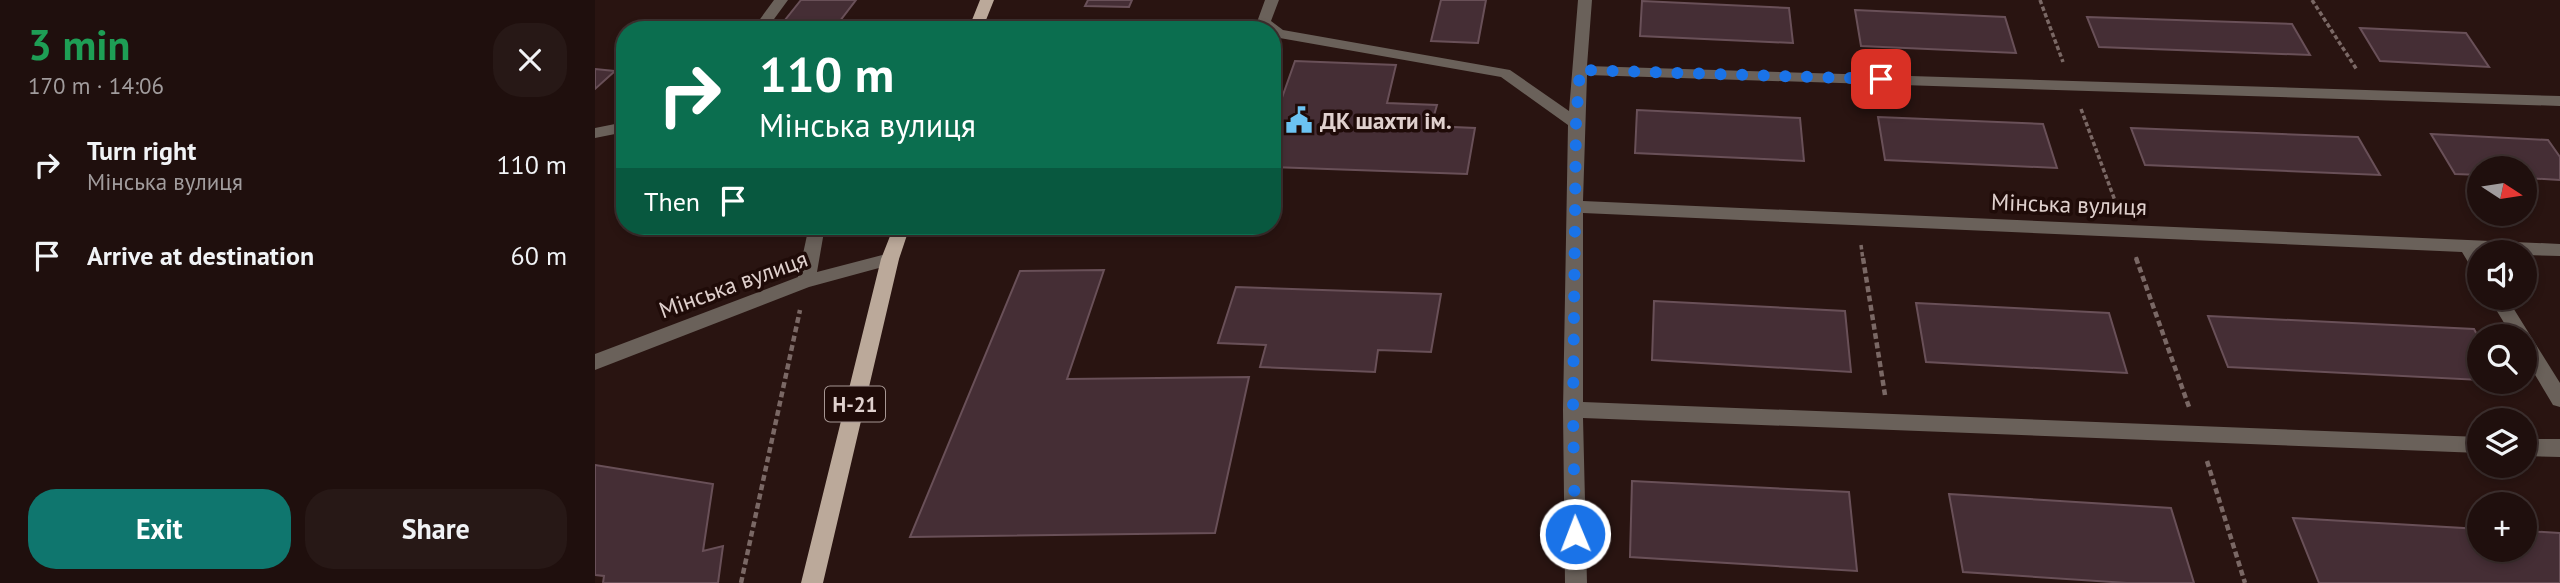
<!DOCTYPE html>
<html lang="en">
<head>
<meta charset="utf-8">
<style>
	body { margin:0; font-family:"PT Sans",sans-serif; background:#271816; color:#f1f3f6; height:100vh; display:flex; flex-direction:column; font-size:26px; white-space:nowrap }
	* { box-sizing:border-box; margin:0 }
	p { font-size:23px; color:#a19c9d }
	.icon { flex:none; width:38px; height:38px; fill:none; stroke:currentColor; stroke-width:2; stroke-linecap:round; stroke-linejoin:round }
	.map { position:relative; flex:1; overflow:hidden }
	.details { display:flex; flex-direction:column; background:#1f0f0d; width:595px }
	.details>* { flex:none }
	.top-card { position:absolute; left:21px; top:21px; width:665px; height:214px; border-radius:28px; box-shadow:0 4px 10px #0003,0 0 0 2px #3c2f2e; background:#0b6e4f; color:#fff; overflow:hidden }
	.needle { width:46px; rotate:102deg }
	.tools { position:absolute; left:1872px; top:156px; display:grid; gap:14px }
	.tools a { display:grid; place-items:center; width:70px; height:70px; border-radius:50%; background:#1f0f0d; box-shadow:0 4px 10px #0003,0 0 0 2px #3c2f2e; font-size:35px }
	.pin { position:absolute; display:grid; place-items:center; width:60px; height:60px; color:#fff; margin:-30px; border-radius:14px; box-shadow:0 4px 10px #0006 }
	.me { position:absolute; width:77px; margin:-38px; rotate:359deg; stroke-linejoin:round; filter:drop-shadow(0 0 5px #0008) }
	.turn { display:flex; align-items:center; gap:24px; height:147px; padding:0 28px; font-size:32px }
	.turn .icon { width:91px; height:91px; stroke-width:2.5 }
	.turn b { display:block; font-size:49px; line-height:60px }
	.then { display:flex; align-items:center; height:66px; padding:0 28px; background:#0003; gap:14px; font-size:26px }
	.round { display:grid; place-items:center; flex:none; width:74px; height:74px; border-radius:28px; background:#271816 }
	.head { display:flex; align-items:center; justify-content:space-between; height:119px; padding:0 28px }
	h1 { font-size:42px; font-weight:800; line-height:52px; color:#1e9e55 }
	.action { display:flex; gap:14px; margin-top:auto; padding:14px 28px }
	.action a { flex:1; height:80px; border-radius:28px; background:#0f766e; color:#fff; font-size:28px; font-weight:800; line-height:80px; text-align:center }
	.action a+a { background:#271816; color:#f1f3f6 }
	ul { padding:0; list-style:none }
	li { display:flex; align-items:center; gap:21px; height:91px; padding:0 28px }
	li div { flex:1 }
	li b { display:block; font-size:26px }
	li em { font-style:normal }
	main { display:flex; flex:1; min-height:0 }
	.map>svg:first-child { display:block }
	.building { fill:#452e35; stroke:#695058; stroke-width:2 }
	.lines { fill:none; stroke-linecap:round; stroke-linejoin:round }
	.path-far1 { stroke:#7a6865; stroke-width:3.5; stroke-dasharray:4.5 2.5; stroke-linecap:butt }
	.path { stroke:#7a6865; stroke-width:4.5; stroke-dasharray:6 3.5; stroke-linecap:butt }
	.minor { fill:#6a615a; fill-rule:evenodd }
	.major { fill:#bba99a; fill-rule:evenodd }
	.route { stroke:#1a73e8; stroke-width:12; stroke-dasharray:0 21.6 }
	.labels { text-anchor:middle; dominant-baseline:central; stroke-width:7; stroke-linejoin:round; paint-order:stroke }
	.shield { fill:#1f0b08; stroke:#a69693; stroke-width:2 }
	.shield-label { font-size:21px; font-weight:bold; fill:#e0d1ce }
	.poi-label { font-size:23px; font-weight:bold; fill:#e0d1ce; stroke:#1f0b08; text-anchor:start }
	.street-label { font-size:23px; fill:#e0d1ce; stroke:#1f0b08 }
</style>
</head>
<body>
<main>
<section class="details">
<div class="head"><div><h1>3 min</h1><p>170 m · 14:06</p></div><a class="round"><svg class="icon" aria-label="close" viewBox="0 0 24 24"><path d="M6 6l12 12M18 6L6 18"/></svg></a></div>
<ul>
<li><svg class="icon" aria-label="right" viewBox="0 0 24 24"><path d="M7 20v-9h11M14 6l5 5-5 5"/></svg><div><b>Turn right</b><p>Мінська вулиця</p></div><em>110 m</em></li>
<li><svg class="icon" aria-label="arrive" viewBox="0 0 24 24"><path d="M6 21V4h12l-3 4 3 4H6"/></svg><div><b>Arrive at destination</b></div><em>60 m</em></li>
</ul>
<div class="action"><a>Exit</a><a>Share</a></div>
</section>
<div class="map">
<svg width="1965" height="583" viewBox="0 0 1965 583">
	<rect width="100%" height="100%" fill="#291411"/>
	<path class="building" d="M206,0H261L238,30H182Z
		M493,0H537L534,7L490,6Z
		M846,0H891L883,43L836,41Z
		M1047,1L1194,8L1198,43L1045,36Z
		M1260,10L1410,17L1421,53L1266,46Z
		M1492,17L1697,24L1715,55L1504,47Z
		M1765,28L1871,33L1894,67L1785,61Z
		M700,61L801,65L792,103L842,105L836,126L880,128L872,174L677,167V126Z
		M0,69L20,71L0,89Z
		M1042,110L1205,118L1209,161L1040,153Z
		M1283,117L1448,124L1462,168L1290,160Z
		M1536,128L1763,137L1785,175L1550,165Z
		M1836,134L1953,140L1965,157V180L1930,178V168H1885V175L1860,174Z
		M509,270L472,379L654,377L620,533L315,537L425,271Z
		M641,287L846,294L836,352L783,350L780,372L665,367L671,345L623,343Z
		M1059,301L1250,311L1256,372L1057,360Z
		M1321,303L1514,313L1532,373L1331,362Z
		M1613,316L1879,329L1885,340V380L1633,367Z
		M0,465L118,484L108,551L128,546L123,583H8L9,576L0,575Z
		M1037,481L1254,492L1262,571L1035,557Z
		M1354,494L1576,508L1599,583H1532L1368,572Z
		M1698,518L1885,529V550H1930V531L1965,533V583H1724Z"/>
	<g class="lines">
		<path class="path-far1" d="M1445,0L1468,62
			M1717,0L1762,70
			M1486,109L1522,206
			M1266,245L1268,260
			M1541,257L1542,260"/>
		<path class="path" d="M1268,258L1290,395
			M1541,258L1594,407
			M1612,461L1650,583
			M146,583L205,310"/>
		<path class="minor" d="M179,0H193L171,30H157Z
			M670,0H684L676,21L688,30L915,70L974,111L983,0H997L992,66L1965,96V106L992,75L988,201L1965,244V256L1930,255V252H1885V273L1879,272L1867,252L988,213V402L1885,437V453L988,418L992,583H970L968,410L973,125L906,77L679,37L677,30H670L662,22Z
			M30,122V132L0,138V128Z
			M214,226H230L222,272L295,253L301,254L304,259L301,264L295,265L214,287L0,370V354L203,277Z
			M1894,298H1912L1965,383V407L1958,405L1930,358V336H1917Z
			M1930,439H1965V457L1930,456Z"/>
		<path class="major" d="M385,0H399L387,30H373Z
			M299,226H315L304,259L228,583H206L286,259Z"/>
	</g>
	<g class="lines">
		<path class="route" d="M980,534L978,410L981,122L985,70L1286,79"/>
	</g>
	<defs>
		<symbol id="civic-bare" viewBox="-9 -9 18 18"><path d="M-.6-6.5H3V-4.5H.6V-3L4-1V1h2V6H-6V1h2V-1L-.6-3ZM-1.2 2.5V6h2.4V2.5Z" fill="#6cc3f2" stroke="#1f0b08" stroke-width="2.5" paint-order="stroke"/></symbol>
	</defs>
	<g fill-rule="evenodd">
		<use href="#civic-bare" x="685" y="101" width="38" height="38"/>
	</g>
	<g class="labels">
		<rect class="shield" x="230" y="386.5" width="60" height="35" rx="5"/>
		<g class="shield-label">
			<text x="260" y="404">Н-21</text>
		</g>
		<g class="poi-label">
			<text x="725" y="120">ДК шахти ім.</text>
		</g>
		<g class="street-label">
			<text transform="translate(1474 204) rotate(2)">Мінська вулиця</text>
			<text transform="translate(138 284) rotate(-20)">Мінська вулиця</text>
		</g>
	</g>
</svg>
<div class="tools">
<a><svg class="needle" viewBox="-14 -14 28 28"><path d="M0-13l5 13h-10z" fill="#e53935"/><path d="M0 13l5-13h-10z" fill="#a19c9d"/></svg></a>
<a><svg class="icon" aria-label="sound" viewBox="0 0 24 24"><path d="M4 9h4l5-4v14l-5-4H4zM17 9q2 3 0 6"/></svg></a>
<a><svg class="icon" aria-label="search" viewBox="0 0 24 24"><circle cx="10" cy="10" r="6"/><path d="M15 15l6 6"/></svg></a>
<a><svg class="icon" aria-label="layers" viewBox="0 0 24 24"><path d="M12 4l9 5-9 5-9-5zM3 14l9 5 9-5"/></svg></a>
<a>+</a>
</div>
<div class="pin" style="left:1286px;top:79px;background:#d93025"><svg class="icon" aria-label="arrive" viewBox="0 0 24 24"><path d="M6 21V4h12l-3 4 3 4H6"/></svg></div>
<svg class="me" style="left:980px;top:534px" viewBox="-20 -20 40 40"><circle r="17" fill="#1a73e8" stroke="#fff" stroke-width="3"/><path d="M0-11L8 9 0 5-8 9z" fill="#fff"/></svg>
<div class="top-card">
<div class="turn"><svg class="icon" aria-label="right" viewBox="0 0 24 24"><path d="M7 20v-9h11M14 6l5 5-5 5"/></svg><div><b>110 m</b>Мінська вулиця</div></div>
<div class="then">Then<svg class="icon" aria-label="arrive" viewBox="0 0 24 24"><path d="M6 21V4h12l-3 4 3 4H6"/></svg></div>
</div>
</div>
</main>
</body>
</html>
